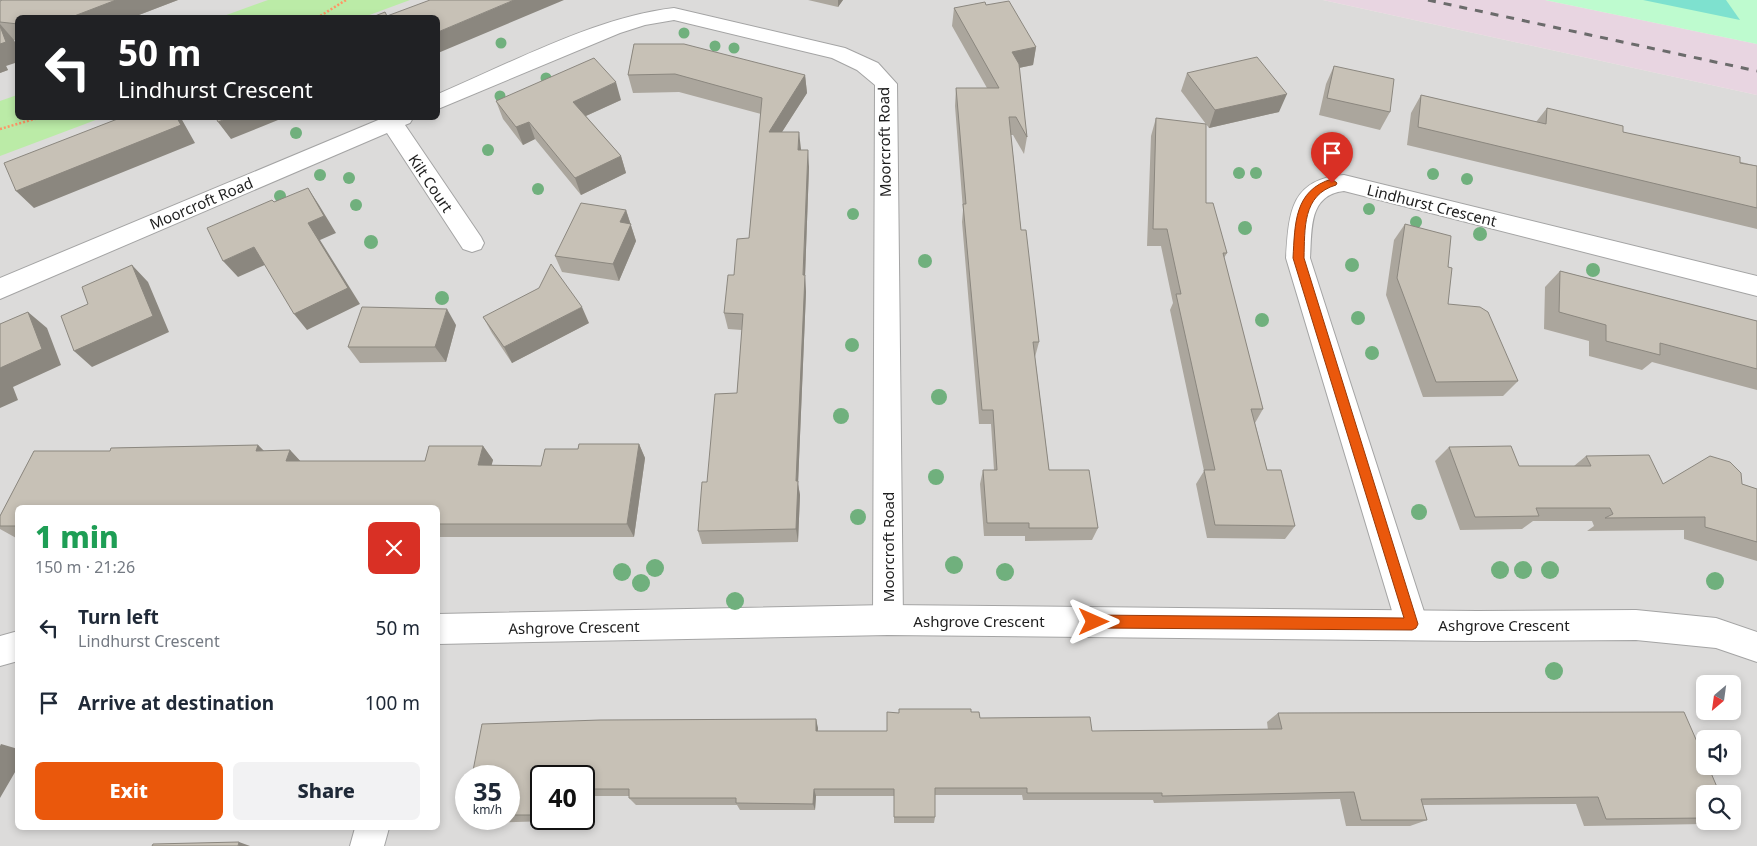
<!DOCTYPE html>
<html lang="en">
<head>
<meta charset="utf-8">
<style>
	body { margin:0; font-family:"Noto Sans",sans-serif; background:#f2f2f3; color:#1f2937; height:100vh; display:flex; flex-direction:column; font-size:19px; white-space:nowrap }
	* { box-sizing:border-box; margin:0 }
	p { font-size:16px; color:#747a83 }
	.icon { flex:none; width:28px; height:28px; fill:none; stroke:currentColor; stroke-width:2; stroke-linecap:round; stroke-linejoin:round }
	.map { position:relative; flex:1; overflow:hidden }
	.details { position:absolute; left:15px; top:505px; width:425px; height:325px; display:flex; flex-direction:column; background:#fff; border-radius:8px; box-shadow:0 2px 8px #0003 }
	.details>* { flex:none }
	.guide { position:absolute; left:15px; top:15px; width:425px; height:105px; border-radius:8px; box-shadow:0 2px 8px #0003; background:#202124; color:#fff; overflow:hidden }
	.needle { width:32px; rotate:209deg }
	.controls { position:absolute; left:1696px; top:675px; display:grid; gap:10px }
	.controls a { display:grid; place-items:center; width:45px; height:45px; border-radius:8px; background:#fff; box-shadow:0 2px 8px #0003; font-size:25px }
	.speed { position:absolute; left:455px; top:765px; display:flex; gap:10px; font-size:25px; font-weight:700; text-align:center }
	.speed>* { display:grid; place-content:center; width:65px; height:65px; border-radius:50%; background:#fff; box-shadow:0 2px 8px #0003; line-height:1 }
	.speed small { font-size:12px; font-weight:400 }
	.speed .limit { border:2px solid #111; border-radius:8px; background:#fff; color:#111 }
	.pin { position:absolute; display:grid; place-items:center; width:42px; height:42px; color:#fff; margin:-51px -21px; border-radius:50% 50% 50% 0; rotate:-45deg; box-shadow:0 0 5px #0007 }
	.pin .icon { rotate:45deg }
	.me { position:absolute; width:55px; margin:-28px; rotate:90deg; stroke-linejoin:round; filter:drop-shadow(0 0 4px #0008) }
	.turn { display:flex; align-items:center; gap:18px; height:105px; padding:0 20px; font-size:22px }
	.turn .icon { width:65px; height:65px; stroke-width:2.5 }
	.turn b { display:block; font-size:35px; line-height:42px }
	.round { display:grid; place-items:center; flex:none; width:52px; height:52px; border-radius:8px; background:#f2f2f3 }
	.head { display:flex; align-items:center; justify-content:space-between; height:85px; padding:0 20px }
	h1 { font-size:30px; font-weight:800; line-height:38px; color:#1e9e55 }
	.cta { display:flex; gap:10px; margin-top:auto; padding:10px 20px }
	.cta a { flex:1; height:58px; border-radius:8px; background:#ea580c; color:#fff; font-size:20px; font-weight:800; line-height:58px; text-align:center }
	.cta a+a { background:#f2f2f3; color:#1f2937 }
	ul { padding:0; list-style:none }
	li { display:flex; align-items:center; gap:15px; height:75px; padding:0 20px }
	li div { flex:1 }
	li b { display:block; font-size:19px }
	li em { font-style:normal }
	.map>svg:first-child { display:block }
	.residential { fill:#dcdbda; fill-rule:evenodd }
	.industrial { fill:#e8d5e1 }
	.grass { fill:#bbeba7 }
	.park { fill:#befbcf }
	.pitch { fill:#7ee1cf }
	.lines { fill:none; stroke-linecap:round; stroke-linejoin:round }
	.minor-casing { stroke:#a4a4a4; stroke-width:2 }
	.tertiary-casing { stroke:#a4a4a4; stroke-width:2 }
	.path { stroke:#fe9465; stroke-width:2.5; stroke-dasharray:2 2; stroke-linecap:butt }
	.minor { fill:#fff; fill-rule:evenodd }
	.tertiary { fill:#fff; fill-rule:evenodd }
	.rail { stroke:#6b6b6b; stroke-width:3; stroke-dasharray:8 8; stroke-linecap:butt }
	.tree { fill:#70b07d }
	.wall { fill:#aba69d }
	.shaded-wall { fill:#8b877f }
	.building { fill:#c7c1b6; stroke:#8b877f }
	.route { fill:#ea580c; stroke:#983908 }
	.labels { text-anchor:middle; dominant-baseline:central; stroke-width:4.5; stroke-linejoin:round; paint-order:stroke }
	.street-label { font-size:15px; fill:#1d1d1d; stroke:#fff }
</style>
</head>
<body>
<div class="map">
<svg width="1757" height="846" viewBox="0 0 1757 846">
	<rect width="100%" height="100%" fill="#efede3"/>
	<path class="residential" d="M0,0H1323L1757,95V846H0ZM18,18H438V118H18ZM18,508H438V828H18ZM1705,684H1732V711H1705ZM1705,739H1732V766H1705ZM466,776H509V819H466ZM541,776H584V819H541ZM1705,794H1732V821H1705Z"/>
	<path class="industrial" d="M1323,0H1545L1757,44V95Z"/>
	<path class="grass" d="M268,0H410L364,17H221Z
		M17,95L18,118H101L0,156V101Z"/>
	<path class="park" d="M1545,0H1757V44Z"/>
	<path class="pitch" d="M1643,0H1726L1740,20Z"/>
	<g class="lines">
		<defs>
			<path id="minor" d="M674,8L845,48L878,63L897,84L903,620L899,630L888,635L877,630L873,620L875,85L857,70L832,58L674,20L645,25L620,33L438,109V94C511,63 596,17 674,8Z
				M383,118H413L410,123L405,125L481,237L484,243L481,249L472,252L463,249L387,133L0,299V278Z
				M1344,175L1757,276V296L1344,191C1308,195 1312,230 1310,258L1428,624L1423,635L1412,639L1401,635L1396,624L1286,258C1289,213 1290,179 1344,175Z
				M355,828H389L384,846H350Z"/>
			<path id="tertiary" d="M888,605L1477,611L1636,610L1716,618L1757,632V662L1716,648L1636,640L1477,641L888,635L438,644V614Z
				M18,631V661L0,666V636Z"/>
		</defs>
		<use href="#minor" class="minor-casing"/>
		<use href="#tertiary" class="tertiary-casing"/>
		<path class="path" d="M317,18L346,0
			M0,129L38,118"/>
		<use href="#minor" class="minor"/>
		<use href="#tertiary" class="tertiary"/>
		<path class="rail" d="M1428,0L1757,71"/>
	</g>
	<g class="tree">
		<circle cx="684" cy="33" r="5.5"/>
		<circle cx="501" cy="43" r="5.5"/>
		<circle cx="715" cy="46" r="5.5"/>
		<circle cx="734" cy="48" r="5.5"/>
		<circle cx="546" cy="78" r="5.5"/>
		<circle cx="500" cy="96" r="5.5"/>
		<circle cx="296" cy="133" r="6"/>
		<circle cx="488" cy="150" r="6"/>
		<circle cx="1239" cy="173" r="6"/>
		<circle cx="1256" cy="173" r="6"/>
		<circle cx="1433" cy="174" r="6"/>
		<circle cx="320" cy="175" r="6"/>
		<circle cx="349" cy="178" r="6"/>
		<circle cx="1467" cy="179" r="6"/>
		<circle cx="538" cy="189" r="6"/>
		<circle cx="280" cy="196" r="6"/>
		<circle cx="356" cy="205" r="6"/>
		<circle cx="1369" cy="209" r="6"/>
		<circle cx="853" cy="214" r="6"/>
		<circle cx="1416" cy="222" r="6"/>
		<circle cx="1245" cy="228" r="7"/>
		<circle cx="1480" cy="234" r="7"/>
		<circle cx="371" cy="242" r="7"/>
		<circle cx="925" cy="261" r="7"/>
		<circle cx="1352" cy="265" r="7"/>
		<circle cx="1593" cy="270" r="7"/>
		<circle cx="442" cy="298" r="7"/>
		<circle cx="1358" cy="318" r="7"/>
		<circle cx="1262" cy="320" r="7"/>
		<circle cx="852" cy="345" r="7"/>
		<circle cx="1372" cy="353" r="7"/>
		<circle cx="939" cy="397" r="8"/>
		<circle cx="841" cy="416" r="8"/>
		<circle cx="936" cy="477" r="8"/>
		<circle cx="1419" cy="512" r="8"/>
		<circle cx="858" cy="517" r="8"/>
		<circle cx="954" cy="565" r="9"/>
		<circle cx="655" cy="568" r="9"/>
		<circle cx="1500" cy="570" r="9"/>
		<circle cx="1523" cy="570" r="9"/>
		<circle cx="1550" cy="570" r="9"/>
		<circle cx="622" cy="572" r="9"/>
		<circle cx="1005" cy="572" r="9"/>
		<circle cx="1715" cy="581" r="9"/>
		<circle cx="641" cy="583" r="9"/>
		<circle cx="735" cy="601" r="9"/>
		<circle cx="1554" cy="671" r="9"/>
	</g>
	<path class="wall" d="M2,0H178L131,18H18V40H14L6,66L8,70L0,73V1Z
		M808,0H843L838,7Z
		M986,5L1036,47L1033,65L1019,68L1027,137L1024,154L1013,135H1011L1021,230L1039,342L1035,357L1049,470L1098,528L1092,540L1025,541V536H984L980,484L983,470H994L991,424H979L962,222L963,210L955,106L956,88H987L952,26L954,8Z
		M634,44L805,75L807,93L782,132L801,150L809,167L805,277L806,292L798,484L800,495L798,542L702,544L698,531L707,482L737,393L742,330L728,329L724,313L734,275L749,238L761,114L679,92L633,93L628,75Z
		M1334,66L1390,112L1380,130L1319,115L1326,84Z
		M1187,73L1279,112L1209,128L1181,91Z
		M1421,95L1536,122L1547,108L1623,132L1757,166V229L1407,145L1411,113Z
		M621,100L586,116L621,156L626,173L581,195L535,139L523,145L503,119L496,101Z
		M1156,118L1206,203L1227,253L1224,258L1263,409L1255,423L1267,470L1295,526L1285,539L1207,538L1196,484L1204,471L1170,310L1173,303L1161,246H1147L1151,136Z
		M626,210L636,241L619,281L562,272L555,256Z
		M1405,224L1448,267V304L1518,381L1503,396L1423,397L1386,295L1394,240Z
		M1560,271L1757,321V390L1652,362L1642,370L1589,356V341L1544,329L1545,287Z
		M483,317L589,323L512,363L492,333Z
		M456,325L446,362L360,363L348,347Z
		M579,444H639L645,458L634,537H438V508H18V539L0,529V516L34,451H110L111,448L258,445L264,451L290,450L300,461H425L429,446H483L493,460L491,465L541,466L545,449H578Z
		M1449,447L1519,466H1574L1586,456L1663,484H1742L1757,489V561L1684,539V530L1587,531L1594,526L1592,521H1533L1522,529L1460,530L1435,461Z
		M971,712L980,718L1092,731L1268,730L1267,722L1278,713L1705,794V821H1717L1705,824L1584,826L1576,804L1423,805L1427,820L1410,826H1346L1340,799L1154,803L1153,800H1023L1022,795H935V817L934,823H894V796H816L815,810H740L737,805H636L629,798V796H584V776H541V819H549V821L477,823L469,819H509V776L816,719L818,731H887L899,713Z"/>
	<path class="shaded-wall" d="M116,0H178L131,18H69Z
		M514,0H564L438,53V32Z
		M838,0H843L838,7Z
		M0,24L14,40L18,48V62L6,66L8,70L0,73Z
		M1036,47L1033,65L1009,70L1012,52Z
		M805,75L807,93L771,149L769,132Z
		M616,82L621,100L579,119L573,102Z
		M1287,94L1279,112L1209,128L1215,110Z
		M177,118H181L195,143L34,208L16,191Z
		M228,118H283L231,139L218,122Z
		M529,122L535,139L523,145L516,127Z
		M799,132L801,149L800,168L798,150Z
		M808,150L809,167L805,277L806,292L798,484L800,495L798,542L796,529V481Z
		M621,156L626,173L581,195L575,178Z
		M308,188L319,205L336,233L320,240L360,304L307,330L294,314L308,223Z
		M626,210L636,241L619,281L613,264L620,222Z
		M254,247L267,264L238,277L223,261Z
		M132,265L148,282L169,332L92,367L74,351Z
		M582,307L589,323L512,363L504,347Z
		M447,309L456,325L446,362L435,347Z
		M28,312L47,328L61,365L13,387L18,400L0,408V368Z
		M639,444L645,458L634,537L627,524Z
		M258,445L273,460L256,451Z
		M483,446L493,460L488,479L478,465Z
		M290,450L304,465L286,461Z
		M816,719L818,728L817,740L816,731Z
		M1,744L18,749V767L0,798V746Z
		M814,789L816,796L815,810L813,804Z
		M541,801V816L539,815Z
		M239,842L250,846H238Z"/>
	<path class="building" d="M2,0H116L69,18H18V24L0,22V1Z
		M430,0H514L438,32V18H370L385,12L387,16Z
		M1009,1L1036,47L1012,52L1019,64L1027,137L1016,117H1009L1021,230H1026L1039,342H1033L1049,470H1089L1098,528H1029V523H987L983,470H997L993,410H982L963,204H966L956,88H999L954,8L985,2L986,5Z
		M0,26L6,42L0,44Z
		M634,44H684L805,75L769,132H799L798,150H808L803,275H805L796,481H798L796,529L698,531L702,482H707L715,394L737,393L743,314L724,313L728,275H734L737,239L749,238L762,98L675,74L628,75Z
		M1257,57L1287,94L1215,110L1187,73Z
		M594,58L616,82L573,102L621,156L575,178L529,122L516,127L496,101Z
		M1334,66L1394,79L1390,112L1327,98Z
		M1421,95L1546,124L1547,108L1623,126V132L1740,157V163L1757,166V208L1418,127Z
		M120,118H177L181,125L16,191L4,163Z
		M216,118H228L218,122Z
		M1156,118L1206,124V203H1213L1227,253H1223L1263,409H1251L1267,470H1281L1295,526L1215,525L1204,470H1215L1176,294H1181L1167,229H1153Z
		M308,188L324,216L308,223L348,288L294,314L254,247L223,261L207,228L272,200L274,202Z
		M581,203L626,210L620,222L631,224L613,264L555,256Z
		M1405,224L1451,236L1448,267L1452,268L1448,304L1480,307L1488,312L1518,381L1436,382L1397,278Z
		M551,264L582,307L504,347L483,317L539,288Z
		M132,265L153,316L74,351L61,316L88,304L82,287Z
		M1560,271L1757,321V369L1660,343V355L1606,341V325L1559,312Z
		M362,307L447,309L435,347H348Z
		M28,312L42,349L0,368V324Z
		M579,444H639L627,524H438V508H18V526H0V516L34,451H110L111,448L258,445L256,451L290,450L286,461H425L429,446H483L478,465L541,466L545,449H578Z
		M1511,446L1519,466H1591L1586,456L1649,455L1663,484L1710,456L1730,462L1741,473L1742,484L1757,489V542L1705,527V517L1605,518L1613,514L1610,508H1536L1539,516L1475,517L1449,447Z
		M899,709H971V712H979L980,718L1090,717L1092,731L1282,729L1278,713L1684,712L1705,760V766H1708L1720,794H1705V818L1606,819L1598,797L1421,799L1427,820H1361L1354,792L1162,796V793H1027V788H935V817H894V789H814L813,804L736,803V798H629V789H584V776H541V801L539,815H509V776H472L482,724L600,720L816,719V731H887V712L899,713Z
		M466,807V816H464Z
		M239,842L238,846H152L153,844Z"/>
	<path class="route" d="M1332,179L1337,183L1336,185C1302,195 1305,229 1304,258L1418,624L1416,628L1412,630L1094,628L1089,626L1087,622L1089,617L1094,615L1404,618L1293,258C1295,224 1294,190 1332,179Z"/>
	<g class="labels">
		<g class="street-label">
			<text transform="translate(884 142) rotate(-91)">Moorcroft Road</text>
			<text transform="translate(431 183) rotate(56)">Kilt Court</text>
			<text transform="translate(201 203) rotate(-23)">Moorcroft Road</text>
			<text transform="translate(1432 205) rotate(14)">Lindhurst Crescent</text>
			<text transform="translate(888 547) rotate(-90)">Moorcroft Road</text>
			<text x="979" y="621">Ashgrove Crescent</text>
			<text x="1504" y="625">Ashgrove Crescent</text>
			<text transform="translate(574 627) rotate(-1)">Ashgrove Crescent</text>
		</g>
	</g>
</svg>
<div class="controls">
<a><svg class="needle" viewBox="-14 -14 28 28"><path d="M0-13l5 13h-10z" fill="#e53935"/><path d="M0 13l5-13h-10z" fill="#747a83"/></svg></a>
<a><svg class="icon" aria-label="sound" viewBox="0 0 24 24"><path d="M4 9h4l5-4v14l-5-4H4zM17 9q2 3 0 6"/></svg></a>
<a><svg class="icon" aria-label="search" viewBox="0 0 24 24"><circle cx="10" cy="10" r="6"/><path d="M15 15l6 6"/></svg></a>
</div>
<div class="speed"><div>35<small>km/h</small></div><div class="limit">40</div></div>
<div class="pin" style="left:1332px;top:183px;background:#d93025"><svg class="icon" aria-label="arrive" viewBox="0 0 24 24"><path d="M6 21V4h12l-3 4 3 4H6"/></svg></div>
<svg class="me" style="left:1094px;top:622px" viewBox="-20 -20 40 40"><path d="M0-17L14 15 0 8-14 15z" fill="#ea580c" stroke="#fff" stroke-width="4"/></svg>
<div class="guide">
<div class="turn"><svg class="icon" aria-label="left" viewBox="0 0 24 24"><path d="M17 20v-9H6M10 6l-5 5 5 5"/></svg><div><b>50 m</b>Lindhurst Crescent</div></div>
</div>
<section class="details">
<div class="head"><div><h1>1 min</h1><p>150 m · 21:26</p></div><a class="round" style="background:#d93025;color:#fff"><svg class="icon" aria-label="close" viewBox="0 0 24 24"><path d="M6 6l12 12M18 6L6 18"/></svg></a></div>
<ul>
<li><svg class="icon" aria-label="left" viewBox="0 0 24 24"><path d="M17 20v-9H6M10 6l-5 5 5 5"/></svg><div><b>Turn left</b><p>Lindhurst Crescent</p></div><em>50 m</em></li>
<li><svg class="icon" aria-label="arrive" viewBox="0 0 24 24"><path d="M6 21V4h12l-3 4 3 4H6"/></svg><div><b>Arrive at destination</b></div><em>100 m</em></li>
</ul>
<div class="cta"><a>Exit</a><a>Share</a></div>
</section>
</div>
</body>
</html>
